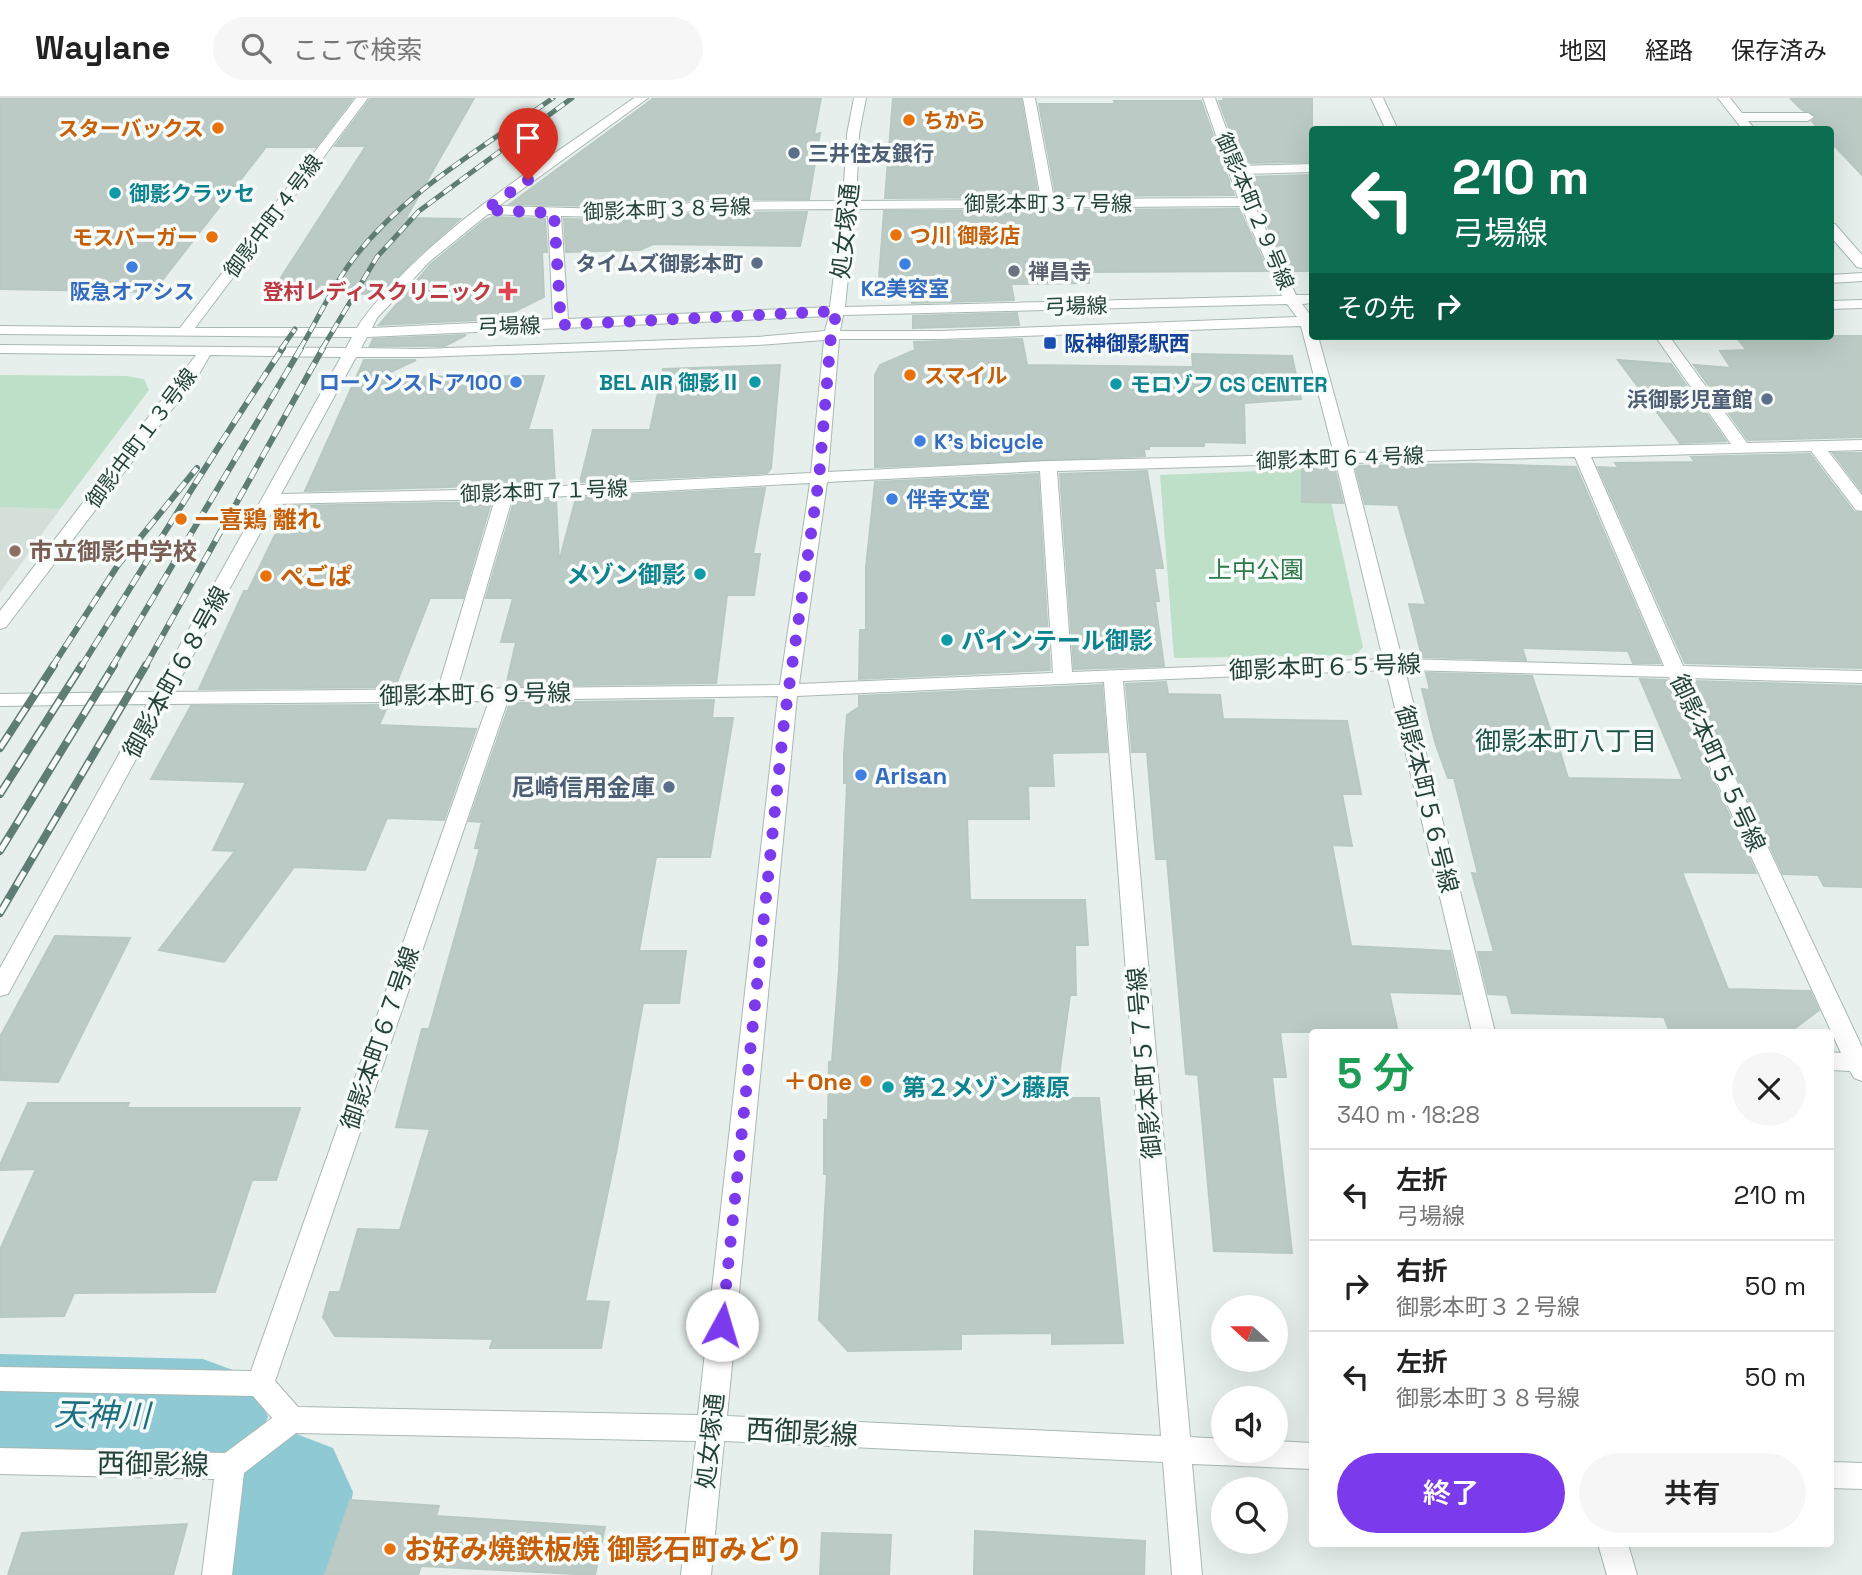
<!DOCTYPE html>
<html lang="ja">
<head>
<meta charset="utf-8">
<style>
	body { margin:0; font-family:"Space Grotesk","Noto Sans JP",sans-serif; background:#f6f6f6; color:#222; height:100vh; display:flex; flex-direction:column; font-size:26px; white-space:nowrap }
	* { box-sizing:border-box; margin:0 }
	p { font-size:23px; color:#767676 }
	.icon { flex:none; width:38px; height:38px; fill:none; stroke:currentColor; stroke-width:2; stroke-linecap:round; stroke-linejoin:round }
	.map { position:relative; flex:1; overflow:hidden }
	.drawer { position:absolute; left:1309px; top:931px; width:525px; height:518px; display:flex; flex-direction:column; background:#fff; border-radius:7px; box-shadow:0 7px 28px #0002 }
	.drawer>* { flex:none }
	.banner { position:absolute; left:1309px; top:28px; width:525px; height:214px; border-radius:7px; box-shadow:0 7px 28px #0002; background:#0b6e4f; color:#fff; overflow:hidden }
	.needle { width:46px; rotate:291deg }
	.buttons { position:absolute; left:1211px; top:1197px; display:grid; gap:14px }
	.buttons a { display:grid; place-items:center; width:77px; height:77px; border-radius:50%; background:#fff; box-shadow:0 7px 28px #0002; font-size:35px }
	.pin { position:absolute; display:grid; place-items:center; width:60px; height:60px; color:#fff; margin:-72px -30px; border-radius:50% 50% 50% 0; rotate:-45deg; box-shadow:0 0 7px #0007 }
	.pin .icon { rotate:45deg }
	.me { position:absolute; width:77px; margin:-38px; rotate:6deg; stroke-linejoin:round; filter:drop-shadow(0 0 5px #0008) }
	.turn { display:flex; align-items:center; gap:24px; height:147px; padding:0 28px; font-size:32px }
	.turn .icon { width:91px; height:91px; stroke-width:2.5 }
	.turn b { display:block; font-size:49px; line-height:60px }
	.then { display:flex; align-items:center; height:66px; padding:0 28px; background:#0003; gap:14px; font-size:26px }
	.round { display:grid; place-items:center; flex:none; width:74px; height:74px; border-radius:37px; background:#f6f6f6 }
	.summary { display:flex; align-items:center; justify-content:space-between; height:119px; padding:0 28px }
	h1 { font-size:42px; font-weight:600; line-height:52px; color:#1e9e55 }
	.primary-button { display:flex; gap:14px; margin-top:auto; padding:14px 28px }
	.primary-button a { flex:1; height:80px; border-radius:42px; background:#7c3aed; color:#fff; font-size:28px; font-weight:600; line-height:80px; text-align:center }
	.primary-button a+a { background:#f6f6f6; color:#222 }
	ul { padding:0; list-style:none }
	li { display:flex; align-items:center; gap:21px; height:91px; padding:0 28px; border-top:2px solid #e0e0e0 }
	li div { flex:1 }
	li b { display:block; font-size:26px }
	li em { font-style:normal }
	header { display:flex; align-items:center; gap:42px; box-sizing:border-box; height:98px; padding:0 35px; background:#fff; border-bottom:2px solid #e0e0e0 }
	header strong { font-size:33px }
	nav { display:flex; gap:38px; margin-inline-start:auto; font-size:24px }
	.search { width:490px; height:63px; background:#f6f6f6; display:flex; align-items:center; gap:18px; box-sizing:border-box; padding:0 24px; border-radius:38px; color:#767676; font-size:26px }
	.map>svg:first-child { display:block }
	.built { fill:#d4dfda }
	.green { fill:#bfe0c8 }
	.lines { fill:none; stroke-linecap:round; stroke-linejoin:round }
	.river { fill:#8ec9d4; fill-rule:evenodd }
	.building { fill:#bbcac4; stroke:#b8c9c2; stroke-width:2 }
	.minor-casing { stroke:#a8b8b2; stroke-width:2 }
	.minor { fill:#fff; fill-rule:evenodd }
	.rail-far2-casing { stroke:#5f7d75; stroke-width:5 }
	.rail-far1-casing { stroke:#5f7d75; stroke-width:6 }
	.rail-casing { stroke:#5f7d75; stroke-width:8 }
	.rail-far2 { stroke:#f7fbf9; stroke-width:3.5; stroke-dasharray:10; stroke-linecap:butt }
	.rail-far1 { stroke:#f7fbf9; stroke-width:4.5; stroke-dasharray:12; stroke-linecap:butt }
	.rail { stroke:#f7fbf9; stroke-width:5; stroke-dasharray:16; stroke-linecap:butt }
	.route { stroke:#7c3aed; stroke-width:12; stroke-dasharray:0 21.6 }
	.food-dot { fill:#e8710a; stroke:#f7fbf9; stroke-width:2.5 }
	.service-dot { fill:#5c6f8a; stroke:#f7fbf9; stroke-width:2.5 }
	.culture-dot { fill:#0f9aa8; stroke:#f7fbf9; stroke-width:2.5 }
	.shop-dot { fill:#3f7fe0; stroke:#f7fbf9; stroke-width:2.5 }
	.worship-dot { fill:#6b7280; stroke:#f7fbf9; stroke-width:2.5 }
	.health-dot { fill:#e0444e; stroke:#f7fbf9; stroke-width:2.5 }
	.transit-dot { fill:#1a4fb4; stroke:#f7fbf9; stroke-width:2.5 }
	.education-dot { fill:#8d6e63; stroke:#f7fbf9; stroke-width:2.5 }
	.labels { text-anchor:middle; dominant-baseline:central; stroke-width:7; stroke-linejoin:round; paint-order:stroke }
	.far-food-label { font-size:21px; font-weight:bold; fill:#c56008; stroke:#f7fbf9; text-anchor:start }
	.far-service-label { font-size:21px; font-weight:bold; fill:#4e5e75; stroke:#f7fbf9; text-anchor:end }
	.far-culture-label { font-size:21px; font-weight:bold; fill:#0d838f; stroke:#f7fbf9; text-anchor:start }
	.far-street-label { font-size:21px; fill:#24423a; stroke:#f7fbf9 }
	.far-worship-label { font-size:21px; font-weight:bold; fill:#5b616d; stroke:#f7fbf9; text-anchor:start }
	.far-shop-label { font-size:21px; font-weight:bold; fill:#366cbe; stroke:#f7fbf9 }
	.far-health-label { font-size:21px; font-weight:bold; fill:#be3a42; stroke:#f7fbf9; text-anchor:end }
	.far-transit-label { font-size:21px; font-weight:bold; fill:#164399; stroke:#f7fbf9; text-anchor:start }
	.street-label { font-size:24px; fill:#24423a; stroke:#f7fbf9 }
	.food-label { font-size:24px; font-weight:bold; fill:#c56008; stroke:#f7fbf9; text-anchor:start }
	.education-label { font-size:24px; font-weight:bold; fill:#785e54; stroke:#f7fbf9; text-anchor:start }
	.park-label { font-size:24px; fill:#2d7a4b; stroke:#f7fbf9 }
	.culture-label { font-size:24px; font-weight:bold; fill:#0d838f; stroke:#f7fbf9; text-anchor:start }
	.shop-label { font-size:24px; font-weight:bold; fill:#366cbe; stroke:#f7fbf9; text-anchor:start }
	.service-label { font-size:24px; font-weight:bold; fill:#4e5e75; stroke:#f7fbf9; text-anchor:end }
	.neighbourhood-label { font-size:26px; fill:#1f5548; stroke:#f7fbf9 }
	.near-street-label { font-size:28px; fill:#24423a; stroke:#f7fbf9 }
	.near-food-label { font-size:28px; font-weight:bold; fill:#c56008; stroke:#f7fbf9; text-anchor:start }
	.near-water-label { font-size:32px; font-style:italic; fill:#1c6f80; stroke:#f7fbf9 }
</style>
</head>
<body>
<header>
<strong>Waylane</strong>
<div class="search"><svg class="icon" aria-label="search" viewBox="0 0 24 24"><circle cx="10" cy="10" r="6"/><path d="M15 15l6 6"/></svg>ここで検索</div>
<nav><a>地図</a><a>経路</a><a>保存済み</a></nav>
</header>
<div class="map">
<svg width="1862" height="1477" viewBox="0 0 1862 1477">
	<rect width="100%" height="100%" fill="#e6efeb"/>
	<path class="built" d="M0,409L60,411L0,495Z"/>
	<path class="green" d="M0,277L126,278L144,281L149,292L60,411L0,409Z
		M1309,371L1325,376L1363,549L1356,557L1174,560L1160,377Z"/>
	<g class="lines">
		<path class="river" d="M0,1256L203,1261L249,1278L268,1319L257,1343L286,1332L333,1350L353,1394L339,1477H201L219,1394L231,1367L203,1377L0,1372Z"/>
	</g>
	<path class="building" d="M0,0H353L316,49H266L153,194L0,191Z
		M371,0H474L406,120L460,121L419,157L380,196L271,195L366,48H335Z
		M654,0H821L814,37L820,35L809,101H697L643,109L510,106Z
		M893,0L1021,1L1038,99L885,100Z
		M1223,0H1312V64L1242,65L1219,3H1224Z
		M1790,0H1862V77L1830,43V32H1819L1812,23L1816,20L1815,17L1802,12Z
		M1114,3H1201L1234,97L1056,98L1039,6H1115Z
		M1312,77V173H1288L1246,79Z
		M1239,111L1268,173L1088,174L1089,185L1011,186L1014,202L912,205L911,198L879,180L884,113Z
		M807,114L800,148L653,146L640,152L566,154L564,121L643,123L697,115Z
		M493,119L545,121L547,154H542L544,199L499,221L379,227L431,166L485,122Z
		M1017,215L1019,227L913,230V218Z
		M466,237L445,248H370L373,241Z
		M1735,238H1862V339L1748,342L1694,267L1731,270L1720,253L1747,252Z
		M1022,241L1027,267L1193,269L1192,256L1292,258L1301,301L1244,305L1245,345L1204,344V348H1149V351H1144L1145,358L875,369V277L880,267L915,252L914,244Z
		M364,262H416L380,279L544,278L528,332H552L555,386L305,393Z
		M1618,262L1671,266L1726,343L1680,345Z
		M780,267L771,370L767,375L580,384L593,332H650L663,271Z
		M1833,355H1862V393Z
		M1810,356L1854,414L1862,415V570L1685,565L1598,369L1619,370L1615,365L1695,364L1691,359Z
		M1475,366L1576,369L1660,565H1633L1628,553L1522,550L1526,562L1422,559L1409,506L1426,507L1398,407L1365,406L1355,368Z
		M1334,368L1343,405L1302,404V369Z
		M1147,373L1163,470H1154L1159,503H1155L1164,568L1074,571L1060,376Z
		M1038,376L1050,572L859,581L860,532H866V469L875,384Z
		M765,390L753,456H760L754,497H727L716,585L506,588L516,544H501L513,500H486L514,404L556,401L559,464L576,400Z
		M491,404L463,500H430L395,589L199,591L244,493H248L289,408Z
		M1426,575L1532,578L1552,637H1555L1568,680L1683,682L1640,581L1667,582L1756,775L1682,774L1728,891L1810,893L1819,912L1790,934L1669,932L1664,919L1512,915L1507,897L1488,896L1478,854H1494L1472,775L1478,776L1454,680H1448L1435,644L1422,591L1430,592Z
		M1692,583L1862,588V789L1824,788L1818,777L1783,776Z
		M1166,584L1168,596L1220,597L1223,621L1347,623L1361,696H1342L1352,748L1332,747L1351,848L1450,853L1460,896L1389,894L1398,934H1280L1286,979H1272L1292,1155L1214,1153L1198,977L1186,976L1167,761H1156L1147,654H1132L1126,586Z
		M1102,587L1107,654L1052,655L1054,688H1028L1029,721H967L970,802H1085L1088,847H1075L1076,897H1070L1056,1000H1099L1123,1245L1052,1246V1235L961,1236V1251L848,1253L819,1222L827,1076H824V1022H828L829,964H832L839,872L847,685H844V656L847,617L859,609V598Z
		M714,602L712,620H733L710,759H656L639,853H686L679,905H643L617,1050L585,1203L609,1204L601,1250H490L493,1241L335,1238L323,1219L330,1194H340L358,1131L400,1132L430,1031L396,1029L422,931H429L480,750H475L482,724L469,723L510,605Z
		M388,607L379,627L476,631L444,722L387,720L365,772L294,769L224,864L159,852L235,753L213,752L246,684L151,681L191,608Z
		M55,838L130,840L58,984L0,982V939Z
		M28,1005H129L127,1010H300L276,1082H252L215,1194L74,1195L64,1218L0,1219V1152L36,1071L0,1072V1067Z
		M350,1402L439,1408L436,1418L605,1429L595,1477L421,1468L418,1477H325Z
		M187,1426L173,1477H8L22,1435Z
		M975,1433L1145,1443L1144,1477H974Z
		M822,1435L891,1437L889,1477H820Z"/>
	<g class="lines">
		<defs>
			<path id="minor" d="M356,0H368L195,230H357C367,213 380,200 394,185C463,112 553,58 634,0H648L499,108L643,112L697,104L843,103L847,36L854,0H866L859,36L856,103L1041,102L1023,0H1035L1054,101L1238,100L1203,0H1215L1240,68L1312,66V74L1242,76L1253,104L1296,197H1312V205L1302,206L1312,219V238H1318L1350,355L1731,346L1655,238H1669L1747,345L1862,342V352L1828,353L1862,397V413L1856,412L1811,353L1591,359L1683,568L1862,573V585L1688,580L1862,949V983L1854,980L1850,973L1830,972V954L1841,955L1669,579L1405,572L1495,934H1472L1386,572L1123,583L1190,1339L1223,1341V1353H1276V1343L1312,1345V1371L1192,1366L1202,1477H1172L1163,1364L724,1343L711,1477H681L696,1343L296,1335L244,1375L232,1477H202L214,1381L0,1376V1350L225,1355L272,1320L253,1298L0,1293V1269L251,1273L489,603L166,606L8,896L0,898V870L147,606L0,608V596L154,594L341,259L210,257L199,276L6,529L0,531V513L196,257L0,255V247L346,250L352,239L0,236V228L180,230ZM1241,108L1282,198L845,209L855,111ZM842,111L830,209L568,221L561,118L643,120L697,112ZM488,116L548,118L553,221L372,230L377,220L429,164ZM1287,206L1297,219L940,233H840L843,217ZM829,218L825,233L757,239L421,251L361,250L367,239ZM1301,228L1334,356L1048,363L828,374L839,241H940ZM824,242L811,375L505,391L281,396L356,259H421L757,247ZM1575,359L1664,568L1402,561L1352,365ZM1336,365L1383,561L1072,574L1057,373ZM1040,373L1053,575L799,586L827,384ZM810,385L780,587L457,591L512,401ZM495,401L438,591L173,594L276,406ZM1104,584L1161,1338L727,1318L797,598ZM778,598L698,1317L298,1309L275,1283L508,602Z
				M1371,0H1383L1398,32H1386Z
				M1718,0H1730L1742,15H1808L1814,19L1808,23H1748L1753,29L1743,32Z
				M1830,125L1835,126L1862,157V170L1857,169L1830,138Z
				M1862,175V183L1830,185V177Z
				M1862,202V210L1830,211V203Z
				M1830,1364L1862,1365V1391L1830,1390Z
				M1598,1446H1628L1637,1477H1607Z"/>
		</defs>
		<use href="#minor" class="minor-casing"/>
		<use href="#minor" class="minor"/>
		<defs>
			<path id="rail-far2" d="M281,251L295,231
				M300,251C317,223 331,191 351,164C402,95 484,49 553,0
				M322,251L377,159L419,113L572,0"/>
			<path id="rail-far1" d="M52,569L118,467L197,370
				M81,569C148,462 213,354 283,250
				M112,569L301,250
				M145,569L323,250"/>
			<path id="rail" d="M0,650L54,567
				M0,696L82,567
				M0,753L114,567
				M0,815L146,567"/>
		</defs>
		<use href="#rail-far2" class="rail-far2-casing"/>
		<use href="#rail-far1" class="rail-far1-casing"/>
		<use href="#rail" class="rail-casing"/>
		<use href="#rail-far2" class="rail-far2"/>
		<use href="#rail-far1" class="rail-far1"/>
		<use href="#rail" class="rail"/>
	</g>
	<g class="lines">
		<path class="route" d="M528,82L485,112L554,115L561,227L837,213L831,237L819,380L784,624L722,1227"/>
	</g>
	<g class="food-dot">
		<circle cx="909" cy="22" r="7"/>
		<circle cx="218" cy="30" r="7"/>
		<circle cx="896" cy="137" r="7"/>
		<circle cx="212" cy="139" r="7"/>
		<circle cx="910" cy="277" r="7"/>
		<circle cx="181" cy="421" r="7"/>
		<circle cx="266" cy="478" r="7"/>
		<circle cx="866" cy="983" r="7"/>
		<circle cx="390" cy="1451" r="7"/>
	</g>
	<g class="service-dot">
		<circle cx="794" cy="55" r="7"/>
		<circle cx="757" cy="165" r="7"/>
		<circle cx="1767" cy="301" r="7"/>
		<circle cx="669" cy="689" r="7"/>
	</g>
	<g class="culture-dot">
		<circle cx="115" cy="95" r="7"/>
		<circle cx="755" cy="284" r="7"/>
		<circle cx="1116" cy="286" r="7"/>
		<circle cx="700" cy="476" r="7"/>
		<circle cx="947" cy="542" r="7"/>
		<circle cx="888" cy="989" r="7"/>
	</g>
	<g class="shop-dot">
		<circle cx="905" cy="166" r="7"/>
		<circle cx="132" cy="169" r="7"/>
		<circle cx="516" cy="284" r="7"/>
		<circle cx="920" cy="343" r="7"/>
		<circle cx="892" cy="401" r="7"/>
		<circle cx="861" cy="677" r="7"/>
	</g>
	<circle class="worship-dot" cx="1014" cy="173" r="7"/>
	<path class="health-dot" d="M504.5 182.5h7v7h7v7h-7v7h-7v-7h-7v-7h7z"/>
	<rect class="transit-dot" x="1043" y="238" width="14" height="14" rx="3.5"/>
	<circle class="education-dot" cx="15" cy="453" r="7"/>
	<g class="labels">
		<g class="far-food-label">
			<text x="923" y="22">ちから</text>
			<text x="204" y="30" text-anchor="end">スターバックス</text>
			<text x="910" y="137">つ川 御影店</text>
			<text x="198" y="139" text-anchor="end">モスバーガー</text>
			<text x="924" y="277">スマイル</text>
		</g>
		<g class="far-service-label">
			<text x="808" y="55" text-anchor="start">三井住友銀行</text>
			<text x="743" y="165">タイムズ御影本町</text>
			<text x="1753" y="301">浜御影児童館</text>
		</g>
		<g class="far-culture-label">
			<text x="129" y="95">御影クラッセ</text>
			<text x="741" y="284" text-anchor="end">BEL AIR 御影Ⅱ</text>
			<text x="1130" y="286">モロゾフ CS CENTER</text>
		</g>
		<g class="far-street-label">
			<text x="1048" y="105">御影本町３７号線</text>
			<text transform="translate(667 111) rotate(-2)">御影本町３８号線</text>
			<text transform="translate(1255 113) rotate(67)">御影本町２９号線</text>
			<text transform="translate(273 118) rotate(-53)">御影中町４号線</text>
			<text transform="translate(1076 208) rotate(-2)">弓場線</text>
			<text transform="translate(509 228) rotate(-2)">弓場線</text>
			<text transform="translate(141 340) rotate(-53)">御影中町１３号線</text>
			<text transform="translate(1340 360) rotate(-2)">御影本町６４号線</text>
			<text transform="translate(544 393) rotate(-2)">御影本町７１号線</text>
		</g>
		<g class="far-worship-label">
			<text x="1028" y="173">禅昌寺</text>
		</g>
		<g class="far-shop-label">
			<text x="905" y="190">K2美容室</text>
			<text x="132" y="193">阪急オアシス</text>
			<text x="502" y="284" text-anchor="end">ローソンストア100</text>
			<text x="934" y="343" text-anchor="start">K's bicycle</text>
			<text x="906" y="401" text-anchor="start">伴幸文堂</text>
		</g>
		<g class="far-health-label">
			<text x="492" y="193">登村レディスクリニック</text>
		</g>
		<g class="far-transit-label">
			<text x="1064" y="245">阪神御影駅西</text>
		</g>
		<g class="street-label">
			<text transform="translate(845 133) rotate(-84)">処女塚通</text>
			<text transform="translate(1325 569) rotate(-2)">御影本町６５号線</text>
			<text transform="translate(176 574) rotate(-61)">御影本町６８号線</text>
			<text transform="translate(475 596) rotate(-1)">御影本町６９号線</text>
			<text transform="translate(1718 665) rotate(65)">御影本町５５号線</text>
			<text transform="translate(1427 701) rotate(76)">御影本町５６号線</text>
			<text transform="translate(380 940) rotate(-71)">御影本町６７号線</text>
			<text transform="translate(1144 965) rotate(-95)">御影本町５７号線</text>
			<text transform="translate(710 1343) rotate(-84)">処女塚通</text>
		</g>
		<g class="food-label">
			<text x="195" y="421">一喜鶏 離れ</text>
			<text x="280" y="478">ぺごぱ</text>
			<text x="852" y="983" text-anchor="end">＋One</text>
		</g>
		<g class="education-label">
			<text x="29" y="453">市立御影中学校</text>
		</g>
		<g class="park-label">
			<text x="1256" y="471">上中公園</text>
		</g>
		<g class="culture-label">
			<text x="686" y="476" text-anchor="end">メゾン御影</text>
			<text x="961" y="542">パインテール御影</text>
			<text x="902" y="989">第２メゾン藤原</text>
		</g>
		<g class="shop-label">
			<text x="875" y="677">Arisan</text>
		</g>
		<g class="service-label">
			<text x="655" y="689">尼崎信用金庫</text>
		</g>
		<g class="neighbourhood-label">
			<text x="1566" y="643">御影本町八丁目</text>
		</g>
		<g class="near-street-label">
			<text transform="translate(802 1334) rotate(3)">西御影線</text>
			<text transform="translate(153 1366) rotate(1)">西御影線</text>
		</g>
		<g class="near-food-label">
			<text x="404" y="1451">お好み焼鉄板焼 御影石町みどり</text>
		</g>
		<g class="near-water-label">
			<text transform="translate(102 1317) rotate(1)">天神川</text>
		</g>
	</g>
</svg>
<div class="buttons">
<a><svg class="needle" viewBox="-14 -14 28 28"><path d="M0-13l5 13h-10z" fill="#e53935"/><path d="M0 13l5-13h-10z" fill="#767676"/></svg></a>
<a><svg class="icon" aria-label="sound" viewBox="0 0 24 24"><path d="M4 9h4l5-4v14l-5-4H4zM17 9q2 3 0 6"/></svg></a>
<a><svg class="icon" aria-label="search" viewBox="0 0 24 24"><circle cx="10" cy="10" r="6"/><path d="M15 15l6 6"/></svg></a>
</div>
<div class="pin" style="left:528px;top:82px;background:#d93025"><svg class="icon" aria-label="arrive" viewBox="0 0 24 24"><path d="M6 21V4h12l-3 4 3 4H6"/></svg></div>
<svg class="me" style="left:722px;top:1227px" viewBox="-20 -20 40 40"><circle r="19" fill="#fff"/><path d="M0-13L10 11 0 6-10 11z" fill="#7c3aed"/></svg>
<div class="banner">
<div class="turn"><svg class="icon" aria-label="left" viewBox="0 0 24 24"><path d="M17 20v-9H6M10 6l-5 5 5 5"/></svg><div><b>210 m</b>弓場線</div></div>
<div class="then">その先<svg class="icon" aria-label="right" viewBox="0 0 24 24"><path d="M7 20v-9h11M14 6l5 5-5 5"/></svg></div>
</div>
<section class="drawer">
<div class="summary"><div><h1>5 分</h1><p>340 m · 18:28</p></div><a class="round"><svg class="icon" aria-label="close" viewBox="0 0 24 24"><path d="M6 6l12 12M18 6L6 18"/></svg></a></div>
<ul>
<li><svg class="icon" aria-label="left" viewBox="0 0 24 24"><path d="M17 20v-9H6M10 6l-5 5 5 5"/></svg><div><b>左折</b><p>弓場線</p></div><em>210 m</em></li>
<li><svg class="icon" aria-label="right" viewBox="0 0 24 24"><path d="M7 20v-9h11M14 6l5 5-5 5"/></svg><div><b>右折</b><p>御影本町３２号線</p></div><em>50 m</em></li>
<li><svg class="icon" aria-label="left" viewBox="0 0 24 24"><path d="M17 20v-9H6M10 6l-5 5 5 5"/></svg><div><b>左折</b><p>御影本町３８号線</p></div><em>50 m</em></li>
</ul>
<div class="primary-button"><a>終了</a><a>共有</a></div>
</section>
</div>
</body>
</html>
